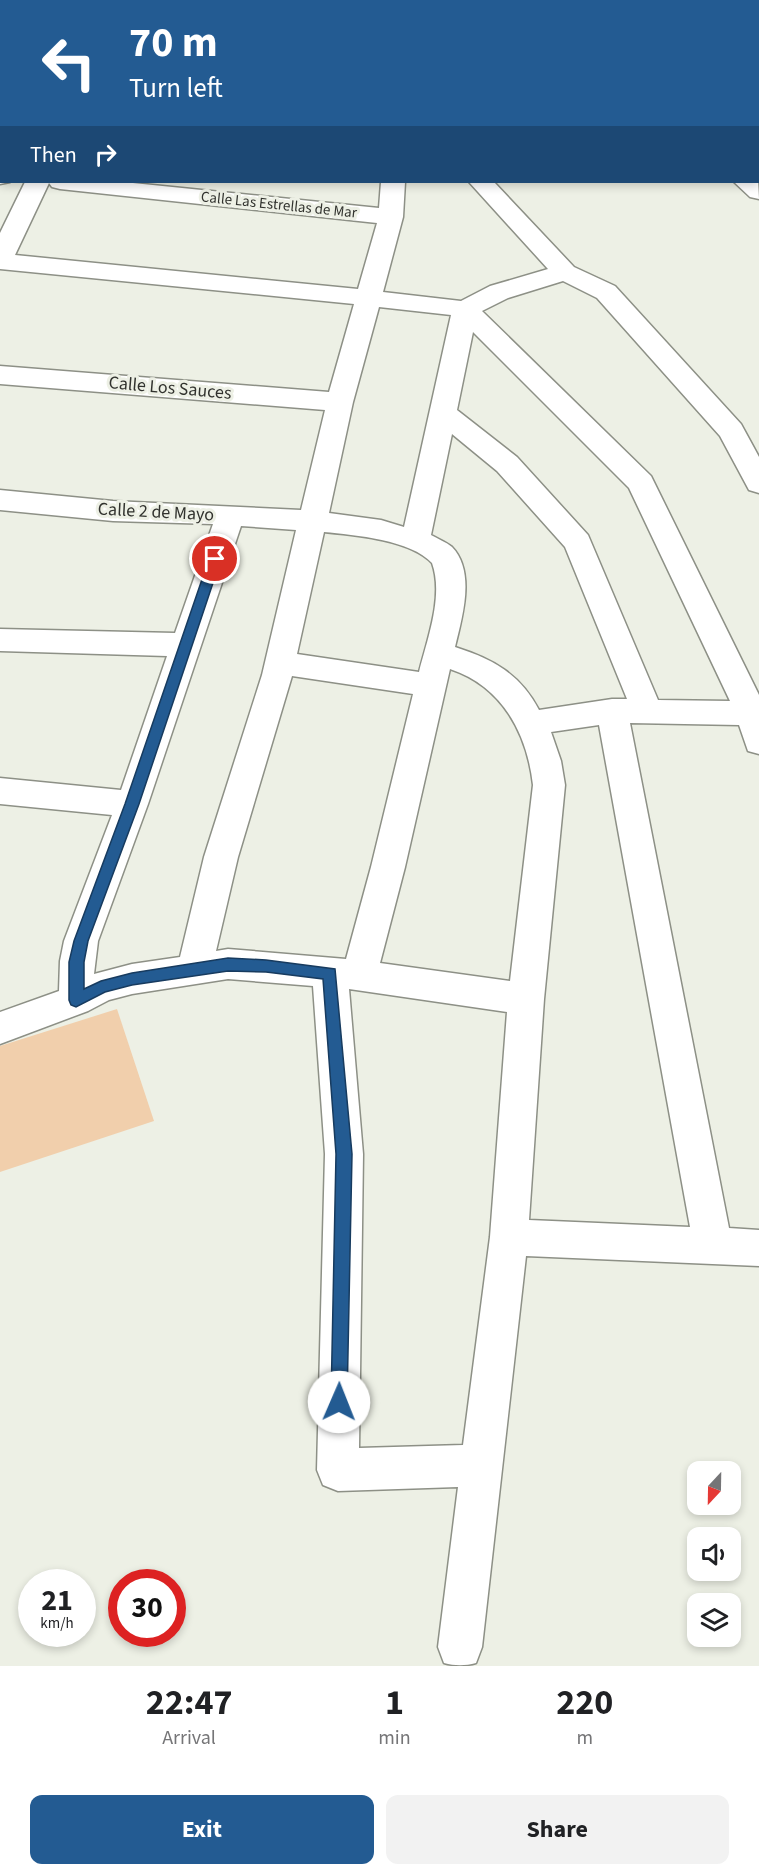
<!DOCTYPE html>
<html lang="en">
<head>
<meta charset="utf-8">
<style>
	body { margin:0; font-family:"Source Sans 3",sans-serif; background:#f2f2f2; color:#202124; height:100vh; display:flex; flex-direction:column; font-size:22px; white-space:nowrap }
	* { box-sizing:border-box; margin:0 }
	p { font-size:20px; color:#757577 }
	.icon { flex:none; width:33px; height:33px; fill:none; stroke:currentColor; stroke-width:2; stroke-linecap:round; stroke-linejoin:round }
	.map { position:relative; height:1666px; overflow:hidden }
	.side { display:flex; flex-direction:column; background:#fff; flex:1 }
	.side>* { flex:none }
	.banner { position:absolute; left:0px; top:0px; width:759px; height:183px; box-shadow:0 3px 9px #0003; background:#235b92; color:#fff; overflow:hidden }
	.needle { width:39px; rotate:202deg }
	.controls { position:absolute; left:687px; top:1461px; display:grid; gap:12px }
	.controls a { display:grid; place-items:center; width:54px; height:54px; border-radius:12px; background:#fff; box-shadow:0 3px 9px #0003; font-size:30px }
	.speed { position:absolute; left:18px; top:1569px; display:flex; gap:12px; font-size:30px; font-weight:700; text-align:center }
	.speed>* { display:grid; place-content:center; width:78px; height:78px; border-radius:50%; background:#fff; box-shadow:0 3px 9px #0003; line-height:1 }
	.speed small { font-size:15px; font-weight:400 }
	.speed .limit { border:9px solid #d22; background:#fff; color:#111 }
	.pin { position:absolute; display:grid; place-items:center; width:51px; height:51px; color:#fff; margin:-26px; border:3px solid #fff; border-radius:50%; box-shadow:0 2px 6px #0007 }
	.me { position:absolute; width:66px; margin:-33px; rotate:1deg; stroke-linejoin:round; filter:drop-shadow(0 0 4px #0008) }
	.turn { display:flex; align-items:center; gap:21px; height:126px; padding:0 30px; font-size:27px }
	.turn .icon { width:78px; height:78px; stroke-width:2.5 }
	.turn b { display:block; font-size:42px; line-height:51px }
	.then { display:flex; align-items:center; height:57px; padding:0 30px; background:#0003; gap:12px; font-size:22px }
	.eta { display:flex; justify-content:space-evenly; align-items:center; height:102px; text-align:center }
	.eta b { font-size:36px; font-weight:700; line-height:42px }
	.button { display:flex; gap:12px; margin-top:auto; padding:12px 30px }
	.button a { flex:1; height:69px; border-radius:12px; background:#235b92; color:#fff; font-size:24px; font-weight:700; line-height:69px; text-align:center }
	.button a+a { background:#f2f2f2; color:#202124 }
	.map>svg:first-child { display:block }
	.green { fill:#f1cfac }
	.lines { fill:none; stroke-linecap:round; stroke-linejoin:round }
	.minor-casing { stroke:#8d9086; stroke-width:3 }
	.minor { fill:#fff; fill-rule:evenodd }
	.route { fill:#235b92; stroke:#173b5f; stroke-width:1.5 }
	.labels { text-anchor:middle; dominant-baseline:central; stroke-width:6; stroke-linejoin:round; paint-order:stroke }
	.far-street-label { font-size:15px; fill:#31322e; stroke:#edf0e5 }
	.street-label { font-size:18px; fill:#31322e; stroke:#edf0e5 }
</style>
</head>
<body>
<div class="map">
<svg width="759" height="1666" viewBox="0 0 759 1666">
	<rect width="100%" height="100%" fill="#edf0e5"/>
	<path class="green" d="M117,1009L154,1121L0,1172V1046Z"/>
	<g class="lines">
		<defs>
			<path id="minor" d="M241,0H263L264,2H242Z
				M490,0H512L513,2H491Z
				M0,70L2,71V85L0,84Z
				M0,170L2,182H10L0,184Z
				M758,179L759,199L750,197L734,182H758Z
				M25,182H123L379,208L381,182H405L403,217L383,292L461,301L490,286L548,269L469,182H494L574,267L615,286L741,424L759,457V493L749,490L720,436L597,298L563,281L508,298L482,311L651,476L759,695V754L748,751L739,725L630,723L729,1228L759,1230V1266L526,1256L482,1647L476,1663C465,1666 455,1666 444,1663L438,1647L458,1487L338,1491L323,1485L317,1470L325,1154L313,986L228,979L132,994L109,1000L88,1011L0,1044V1012L59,991L60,961L64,941L112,815L0,804V778L121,790L167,656L0,651V629L175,633L213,524L113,521L0,510V490L113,501L301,510L325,410L0,384V366L329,392L354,304L0,269V233ZM49,183L52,187L60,189L377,223L358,289L15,255ZM379,307L451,315L404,527L381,520L329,513L353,402ZM473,332L629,488L730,701L658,700L588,535L517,457L457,410ZM452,434L497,471L565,547L627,699H612L539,710C520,674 493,659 455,647C462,618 476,572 452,547C446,542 438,539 431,535ZM241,526L296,530L262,675L204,857L180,957L132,964L94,974L98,941L148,804ZM324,532C355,535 411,540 432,563C444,596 427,640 419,672L297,654ZM450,669C502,686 527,733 533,785L510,981L380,963L405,867ZM292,676L413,694L371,867L346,959L228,949L216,951L238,857ZM599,725L690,1227L529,1220L544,999L565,785L561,761L551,732ZM349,989L507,1012L490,1237L463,1445L359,1448L363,1154Z"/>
		</defs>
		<use href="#minor" class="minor-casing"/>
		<use href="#minor" class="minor"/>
	</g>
	<path class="route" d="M215,555L221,559L139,804L88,941L84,962V989L101,981L132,973L228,958L266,960L335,969L352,1154L347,1402L345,1408L339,1411L333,1408L331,1402L336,1154L323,979L266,972L228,971L132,985L105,992L76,1007L71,1005L69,1000V962L74,941L125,804L209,559Z"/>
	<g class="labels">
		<g class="far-street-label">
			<text transform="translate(279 205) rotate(6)">Calle Las Estrellas de Mar</text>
		</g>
		<g class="street-label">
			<text transform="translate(170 388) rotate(5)">Calle Los Sauces</text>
			<text transform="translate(156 512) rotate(3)">Calle 2 de Mayo</text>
		</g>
	</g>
</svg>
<div class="controls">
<a><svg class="needle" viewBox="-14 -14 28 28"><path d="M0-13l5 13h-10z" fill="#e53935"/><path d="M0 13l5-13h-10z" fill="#757577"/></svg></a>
<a><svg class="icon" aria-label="sound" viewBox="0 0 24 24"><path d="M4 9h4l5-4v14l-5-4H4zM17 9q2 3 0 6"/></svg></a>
<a><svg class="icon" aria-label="layers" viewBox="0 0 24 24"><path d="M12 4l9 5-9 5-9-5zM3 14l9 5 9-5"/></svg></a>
</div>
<div class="speed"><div>21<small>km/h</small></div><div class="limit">30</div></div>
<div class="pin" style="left:215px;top:559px;background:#d93025"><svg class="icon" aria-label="arrive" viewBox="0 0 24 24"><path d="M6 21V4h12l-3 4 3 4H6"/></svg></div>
<svg class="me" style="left:339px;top:1402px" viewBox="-20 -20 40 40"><circle r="19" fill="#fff"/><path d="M0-13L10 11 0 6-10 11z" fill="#235b92"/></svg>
<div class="banner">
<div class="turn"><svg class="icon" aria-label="left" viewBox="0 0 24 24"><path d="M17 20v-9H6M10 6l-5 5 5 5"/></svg><div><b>70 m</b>Turn left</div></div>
<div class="then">Then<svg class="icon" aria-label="right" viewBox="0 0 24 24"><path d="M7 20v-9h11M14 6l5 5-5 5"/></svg></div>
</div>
</div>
<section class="side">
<div class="eta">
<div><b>22:47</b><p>Arrival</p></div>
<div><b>1</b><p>min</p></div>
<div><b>220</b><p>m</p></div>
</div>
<div class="button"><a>Exit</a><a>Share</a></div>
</section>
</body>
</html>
